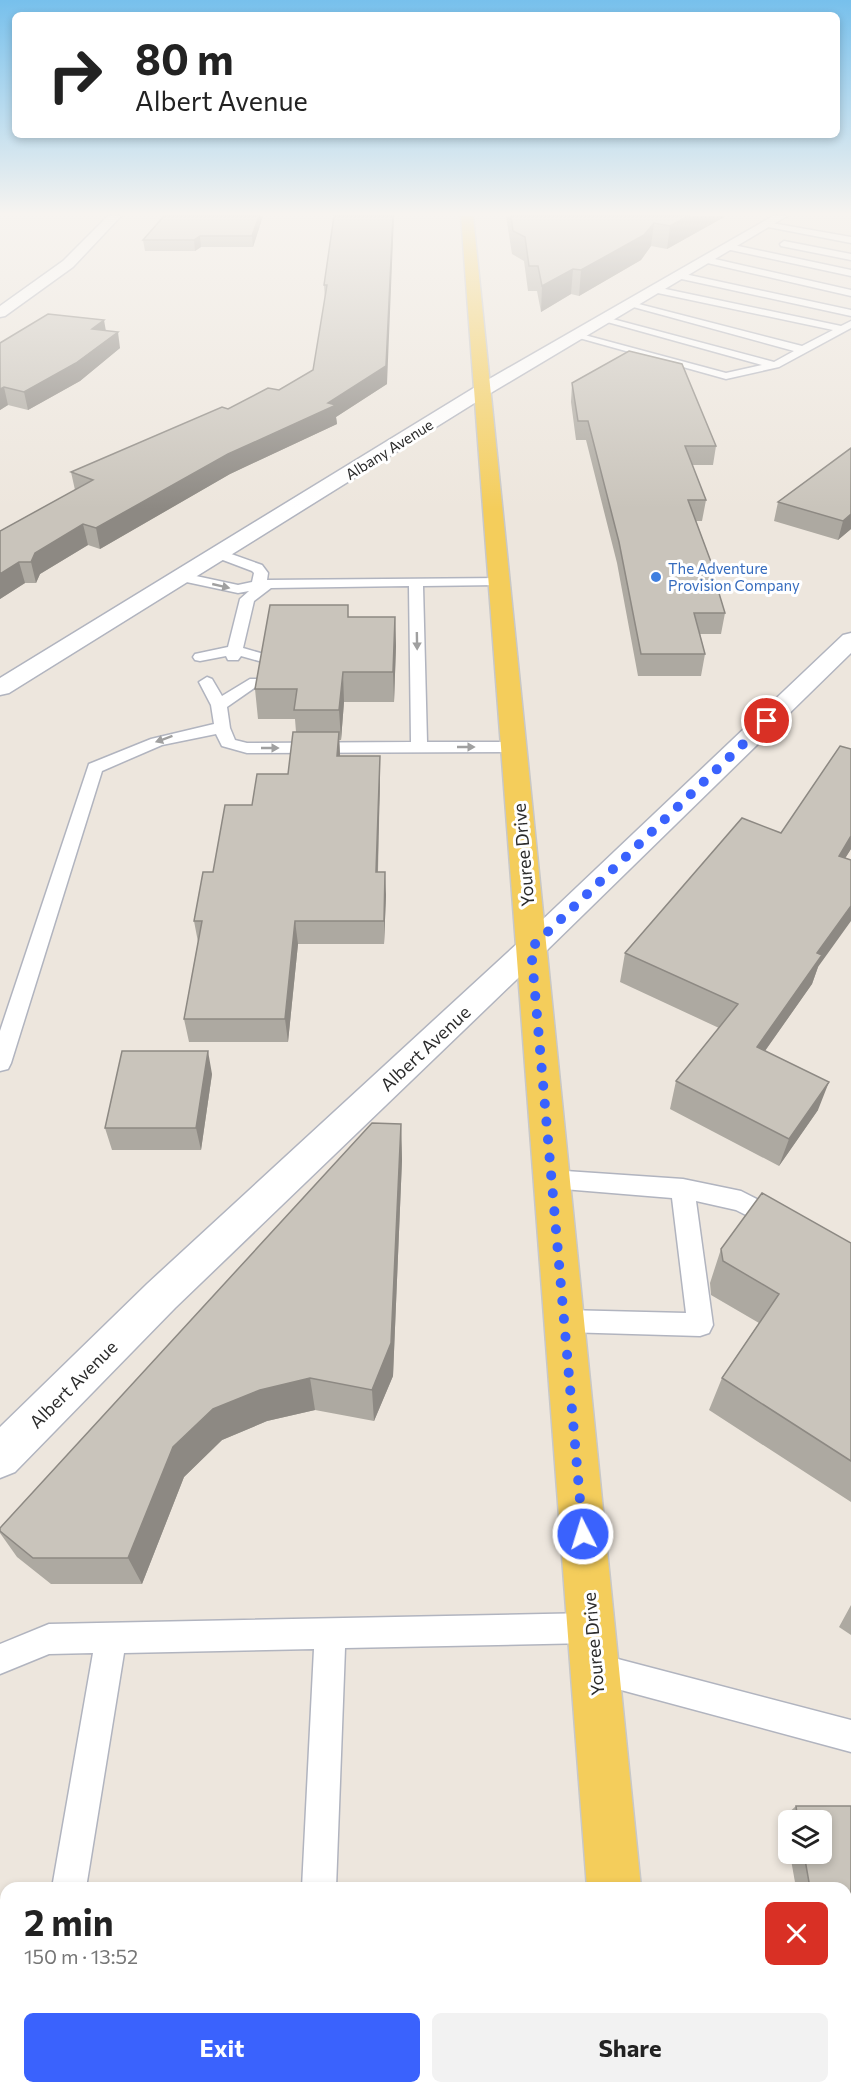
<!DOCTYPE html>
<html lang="en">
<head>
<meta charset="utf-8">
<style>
	body { margin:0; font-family:Commissioner,sans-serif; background:#f2f2f2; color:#222; height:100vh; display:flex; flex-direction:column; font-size:22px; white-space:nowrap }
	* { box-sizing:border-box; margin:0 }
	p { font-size:20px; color:#767676 }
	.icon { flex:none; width:33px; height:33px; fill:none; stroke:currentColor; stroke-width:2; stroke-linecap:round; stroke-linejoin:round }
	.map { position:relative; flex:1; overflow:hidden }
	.panel { position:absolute; left:0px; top:1882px; width:852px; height:212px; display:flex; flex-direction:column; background:#fff; border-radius:18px 18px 0 0; box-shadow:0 3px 9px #0003 }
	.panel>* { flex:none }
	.banner { position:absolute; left:12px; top:12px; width:828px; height:126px; border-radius:9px; box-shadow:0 3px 9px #0003; background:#fff; color:#222; overflow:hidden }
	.buttons { position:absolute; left:778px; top:1810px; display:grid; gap:12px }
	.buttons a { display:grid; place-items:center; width:54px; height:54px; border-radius:9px; background:#fff; box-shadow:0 3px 9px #0003; font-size:30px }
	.pin { position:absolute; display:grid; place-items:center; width:51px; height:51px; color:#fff; margin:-26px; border:3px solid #fff; border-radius:50%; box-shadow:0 2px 6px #0007 }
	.me { position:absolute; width:66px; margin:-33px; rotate:355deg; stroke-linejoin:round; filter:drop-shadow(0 0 4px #0008) }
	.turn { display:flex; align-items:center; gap:21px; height:126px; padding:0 24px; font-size:27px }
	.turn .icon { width:78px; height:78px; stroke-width:2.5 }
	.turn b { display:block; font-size:42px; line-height:51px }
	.round { display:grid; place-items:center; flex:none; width:63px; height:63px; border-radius:9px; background:#f2f2f2 }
	.summary { display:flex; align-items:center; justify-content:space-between; height:102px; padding:0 24px }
	h1 { font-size:36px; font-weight:700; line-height:45px }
	.button { display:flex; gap:12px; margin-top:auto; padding:12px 24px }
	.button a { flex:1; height:69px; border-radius:9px; background:#3a62fd; color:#fff; font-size:24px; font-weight:700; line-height:69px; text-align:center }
	.button a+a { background:#f2f2f2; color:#222 }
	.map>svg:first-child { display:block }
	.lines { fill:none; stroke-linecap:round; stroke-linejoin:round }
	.lane-casing { stroke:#b1b4bf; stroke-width:3 }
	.street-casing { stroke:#b1b4bf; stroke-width:3 }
	.primary-casing { stroke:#c8c8c8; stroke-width:3 }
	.lane { fill:#fff; fill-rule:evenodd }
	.street { fill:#fff; fill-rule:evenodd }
	.primary { fill:#f4cd5b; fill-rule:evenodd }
	.wall { fill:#ada9a1 }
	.shaded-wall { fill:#8d8983 }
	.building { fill:#c9c4bb; stroke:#8d8983; stroke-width:1.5 }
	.oneway { fill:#a0a0a0 }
	.route { stroke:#3a62fd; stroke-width:10; stroke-dasharray:0 18 }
	.shop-dot { fill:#3f7fe0; stroke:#fff; stroke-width:2 }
	.labels { text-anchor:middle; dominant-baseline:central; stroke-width:6; stroke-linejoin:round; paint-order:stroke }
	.far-street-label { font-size:15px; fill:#2b2b2b; stroke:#fff }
	.far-shop-label { font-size:15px; fill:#366cbe; stroke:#fff; text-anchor:start }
	.street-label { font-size:18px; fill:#2b2b2b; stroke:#fff }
</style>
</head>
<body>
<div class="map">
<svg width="851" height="2093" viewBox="0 0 851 2093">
	<rect width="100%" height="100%" fill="#ede6dd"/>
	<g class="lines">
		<defs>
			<path id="lane" d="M766,222L851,237V243L763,226L762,224Z
				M784,241L851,254V260L781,246L780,244Z
				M729,244L851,270V276L726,249V245Z
				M706,257L851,290V296L703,262V258Z
				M680,273L851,310V316L677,278V274Z
				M656,287L841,326L851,321V328L779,367L726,379L572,336L577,333L726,373L762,365L600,320L605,317L774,362L794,351L626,305L631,302L802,346L833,330L653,292L651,290Z
				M220,550L262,565L268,573L267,580L504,578L506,581L504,584L499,585L423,586L427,742H513L521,747L513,752L247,753L222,746L216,734L162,745L102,771L11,1063L8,1069L0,1071V1031L89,764L151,739L214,724L211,705L199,682L207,677L212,679L222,696L250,679H260L263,682L227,707L230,728L235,740L247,743L411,742L409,586L271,588L254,601L243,648L264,654L266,657L264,660L259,661L241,656L238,660H228L226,656L200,661L195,660L193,657L195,654L228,647L240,599L249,591L238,593L177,580L175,577L182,573L238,585L252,582L254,573L252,571L215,557L213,554L215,551Z
				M551,1170L683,1179L741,1191L784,1213L788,1220L784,1227L776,1230L736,1210L696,1201L713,1325L709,1333L700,1336L564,1332L555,1329L551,1321L555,1313L564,1310L686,1313L672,1198L551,1188L543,1186L539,1179L543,1172Z
				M591,1613L602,1617L606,1628L602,1639L591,1643L345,1648L336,1888H302L314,1649L124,1653L86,1888H52L93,1653L49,1654L0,1674V1644L49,1624Z
				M595,1653L851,1720V1752L595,1683L584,1679L580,1668L584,1657Z
				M17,2088H55L54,2093H16Z
				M292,2088H330L329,2093H291Z"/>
			<path id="street" d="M108,216H121L73,267L5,316L0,317V306L63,261Z
				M773,216H787L489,394L9,693L0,695V678L477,386Z
				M851,633V653L542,955L175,1308L15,1472L0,1478V1427L147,1284L520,941L843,635Z"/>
			<path id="primary" d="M461,216H473L641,1888H587Z
				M602,2088H660V2093H602Z"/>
		</defs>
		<use href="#lane" class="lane-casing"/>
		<use href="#street" class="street-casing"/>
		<use href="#primary" class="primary-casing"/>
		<use href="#lane" class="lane"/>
		<use href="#street" class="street"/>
		<use href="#primary" class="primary"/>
	</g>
	<path class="wall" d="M164,216H263L253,247H201L195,251H145L143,240Z
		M334,216L387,384L336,417L337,424L230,474L100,549L88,545L40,574L36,583H25L0,599V531L75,490L71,472L228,409L279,390L313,370L325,301L324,285Z
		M506,216H726L667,249L651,246L641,260L579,296L571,294L541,312L537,291H528L524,261L512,254Z
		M106,330L120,348L80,381L28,410L8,405L0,410V343Z
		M572,383L716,446L713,465H692L706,500L702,521H696L714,570L713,575L725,613L721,634H700L705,654L701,676H638L617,563L586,440H576L571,402Z
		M851,448V529L838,540L774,521L778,502Z
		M349,617H395L396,646L394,702H344L341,740H339L340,756L380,778L378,872L386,895L384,944H298L288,1042H189L184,1019L198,942L194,921L213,872L252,805L288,774L296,732L295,719H258L255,689Z
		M851,749V849L845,858L818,967L812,984L765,1051L818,1110L779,1166L670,1109L676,1081L719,1028L620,982L625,953L781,833Z
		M212,1074L201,1150H112L105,1128Z
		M401,1124L402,1160L393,1376L374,1421L315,1410L267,1421L222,1440L184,1477L142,1584H51L17,1557L0,1533V1528Z
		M851,1243V1502L709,1410L722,1378L759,1323L711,1295L710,1283L721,1249Z
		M851,1605V1635L839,1627Z
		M796,1806H851V1947H846V1888H796L790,1854H822V1821H789V1847L784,1817Z"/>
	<path class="shaded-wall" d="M259,216H263L253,247L252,236Z
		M393,216H394L387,384L336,417L337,424L230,474L100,549L96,528L228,454L328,403Z
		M688,216H726L667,249L670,226Z
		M654,223L651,246L641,260L579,296L581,270Z
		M200,236L201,247L195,251L194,240Z
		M573,269L571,294L541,312L542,286Z
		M104,320L107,337L92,329Z
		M118,332L120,348L80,381L28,410L24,392Z
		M4,387L8,405L0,410V389Z
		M851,514V529L838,540L843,521Z
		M83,524L88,545L40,574L36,583L31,562L35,553Z
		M19,562L25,583L0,599V574Z
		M395,617L396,646L394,702L393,672Z
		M343,672L344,702L341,740L339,710Z
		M339,732L340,755L338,778L337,756Z
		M380,756V778L377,895L376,872Z
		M851,836V849L829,884L839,856Z
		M385,872L386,895L384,944V921Z
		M851,906V921L818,967L812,984L748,1075L757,1047L817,953Z
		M295,921L298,944L288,1042L285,1019Z
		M208,1051L212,1074L201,1150L196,1128Z
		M829,1082L818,1110L779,1166L789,1139Z
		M401,1124L402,1160L393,1376L374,1421L372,1390Z
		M310,1378L315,1410L267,1421L222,1440L184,1477L142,1584L128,1558L173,1447L213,1409L260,1390Z"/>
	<path class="building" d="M164,216H259L252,236H200L194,240H143Z
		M334,216H393L386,366L328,403L336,405L228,454L96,528L83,524L35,553L31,562H19L0,574V531L93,480L71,472L222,407L228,409L268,388L279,390L313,370L327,285H324Z
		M511,216H688L670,226L654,223L644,235L581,270L573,269L542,286L538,266H529L525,237L513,231Z
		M48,314L104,320L92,329L118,332L76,363L24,392L4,387L0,389V343Z
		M629,351L682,364L716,446H685L706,500H688L714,570H712L725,613H694L705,654H641L619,542L588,421H578L572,383Z
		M851,448V514L843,521L778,502Z
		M270,605H348V617H395L393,672H343L339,710H294L297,689H255Z
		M293,732H339L337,756H380L376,872H385L384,921H295L285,1019H184L202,921H194L203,872H213L225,805H252L257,774H288Z
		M840,746L851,749V836L839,856L851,860V906L817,953L822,955L757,1047L829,1082L789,1139L676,1081L738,1004L625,953L742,818L781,833Z
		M122,1051H208L196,1128H105Z
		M372,1123L401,1124L391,1343L372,1390L310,1378L260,1390L213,1409L173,1447L128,1558H33L0,1531V1528Z
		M762,1193L851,1243V1461L722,1378L779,1294L723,1261L721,1249Z
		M796,1806H851V1940H846V1888H810L804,1854H822V1821H798Z"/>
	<defs><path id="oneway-solid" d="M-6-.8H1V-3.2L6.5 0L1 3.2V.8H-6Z" transform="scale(1.5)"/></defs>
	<g class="oneway">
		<use href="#oneway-solid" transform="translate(221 586) rotate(13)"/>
		<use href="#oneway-solid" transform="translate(417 641) rotate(89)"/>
		<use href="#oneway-solid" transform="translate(164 739) rotate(160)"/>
		<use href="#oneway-solid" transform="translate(466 747)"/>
		<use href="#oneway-solid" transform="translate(270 748)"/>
	</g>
	<linearGradient id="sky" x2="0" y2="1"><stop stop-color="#77c0ec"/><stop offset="0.42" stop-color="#f7f4f0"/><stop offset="1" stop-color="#f7f4f0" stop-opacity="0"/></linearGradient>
	<rect width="851" height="509" fill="url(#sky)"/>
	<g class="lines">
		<path class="route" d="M583,1534L531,948L767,721"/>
	</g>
	<circle class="shop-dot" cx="656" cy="577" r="6"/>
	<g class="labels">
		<g class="far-street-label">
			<text transform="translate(389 449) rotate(-32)">Albany Avenue</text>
		</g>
		<g class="far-shop-label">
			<text x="668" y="568">The Adventure<tspan x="668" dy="17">Provision Company</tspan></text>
		</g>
		<g class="street-label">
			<text transform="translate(523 855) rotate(-95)">Youree Drive</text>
			<text transform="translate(425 1048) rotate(-43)">Albert Avenue</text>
			<text transform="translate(73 1384) rotate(-45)">Albert Avenue</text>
			<text transform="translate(593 1644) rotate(-95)">Youree Drive</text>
		</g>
	</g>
</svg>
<div class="buttons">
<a><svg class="icon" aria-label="layers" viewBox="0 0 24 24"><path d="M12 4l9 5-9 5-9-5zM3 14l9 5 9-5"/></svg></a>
</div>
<div class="pin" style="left:767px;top:721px;background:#d93025"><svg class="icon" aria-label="arrive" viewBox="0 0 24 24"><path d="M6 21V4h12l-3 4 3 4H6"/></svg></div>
<svg class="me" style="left:583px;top:1534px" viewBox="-20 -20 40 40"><circle r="17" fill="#3a62fd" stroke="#fff" stroke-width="3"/><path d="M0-11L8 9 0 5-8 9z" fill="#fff"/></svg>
<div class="banner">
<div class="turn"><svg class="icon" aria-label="right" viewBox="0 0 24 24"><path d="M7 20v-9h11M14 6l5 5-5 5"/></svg><div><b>80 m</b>Albert Avenue</div></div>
</div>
<section class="panel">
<div class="summary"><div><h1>2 min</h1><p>150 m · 13:52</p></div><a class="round" style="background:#d93025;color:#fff"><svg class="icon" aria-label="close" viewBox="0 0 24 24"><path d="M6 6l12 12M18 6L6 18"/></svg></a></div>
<div class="button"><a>Exit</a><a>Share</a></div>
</section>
</div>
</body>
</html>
